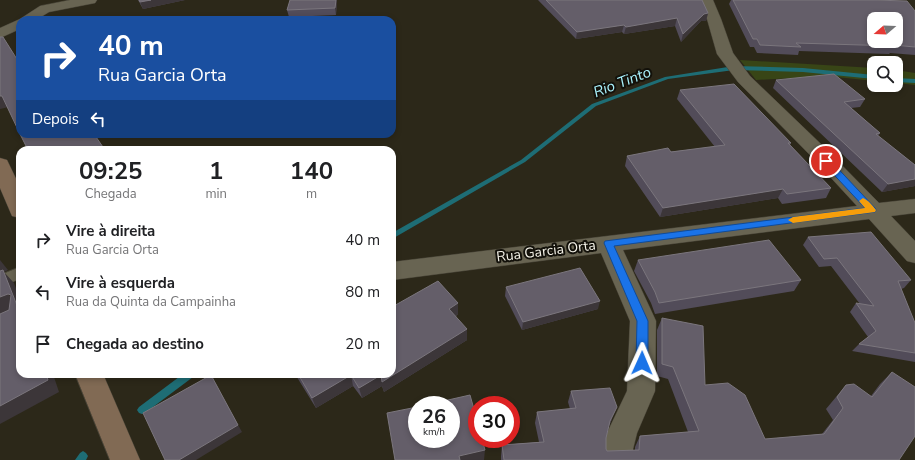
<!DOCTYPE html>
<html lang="pt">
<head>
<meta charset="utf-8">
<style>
	body { margin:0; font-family:"Nunito Sans",sans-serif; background:#f6f6f6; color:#202124; height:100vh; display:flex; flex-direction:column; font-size:15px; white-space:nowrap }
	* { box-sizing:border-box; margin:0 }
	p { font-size:13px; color:#757577 }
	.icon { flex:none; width:22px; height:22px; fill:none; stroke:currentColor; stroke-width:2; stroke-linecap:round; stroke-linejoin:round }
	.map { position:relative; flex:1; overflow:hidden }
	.drawer { position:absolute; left:16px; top:146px; width:380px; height:232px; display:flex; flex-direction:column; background:#fff; border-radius:12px; box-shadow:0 2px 6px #0003 }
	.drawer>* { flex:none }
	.guide { position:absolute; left:16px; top:16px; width:380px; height:122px; border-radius:12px; box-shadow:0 2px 6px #0003; background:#1a4fa0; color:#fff; overflow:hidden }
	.needle { width:26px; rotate:251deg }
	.controls { position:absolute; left:867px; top:12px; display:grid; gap:8px }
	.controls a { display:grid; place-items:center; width:36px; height:36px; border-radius:8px; background:#fff; box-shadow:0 2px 6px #0003; font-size:20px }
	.speed { position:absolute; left:408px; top:396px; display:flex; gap:8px; font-size:20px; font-weight:700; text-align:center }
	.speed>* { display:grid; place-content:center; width:52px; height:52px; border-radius:50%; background:#fff; box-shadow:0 2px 6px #0003; line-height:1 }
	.speed small { font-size:10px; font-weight:400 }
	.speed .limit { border:6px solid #d22; background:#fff; color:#111 }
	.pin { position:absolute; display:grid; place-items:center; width:34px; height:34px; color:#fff; margin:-17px; border:2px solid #fff; border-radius:50%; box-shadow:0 1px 4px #0007 }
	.me { position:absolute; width:44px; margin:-22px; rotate:1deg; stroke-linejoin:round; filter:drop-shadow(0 0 3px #0008) }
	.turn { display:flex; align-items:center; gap:14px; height:84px; padding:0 16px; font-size:18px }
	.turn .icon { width:52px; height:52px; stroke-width:2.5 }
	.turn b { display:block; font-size:28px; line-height:34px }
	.then { display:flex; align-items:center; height:38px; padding:0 16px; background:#0003; gap:8px; font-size:15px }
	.eta { display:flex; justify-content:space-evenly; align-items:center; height:68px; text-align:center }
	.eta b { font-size:24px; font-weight:700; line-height:28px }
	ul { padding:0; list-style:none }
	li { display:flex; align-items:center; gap:12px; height:52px; padding:0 16px }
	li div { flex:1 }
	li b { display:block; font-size:15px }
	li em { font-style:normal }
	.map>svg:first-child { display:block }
	.green { fill:#384516 }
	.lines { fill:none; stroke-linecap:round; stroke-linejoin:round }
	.stream { fill:#1e6d75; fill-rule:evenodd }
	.lane-casing { stroke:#474337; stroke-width:1 }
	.street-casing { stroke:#474337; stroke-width:1 }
	.secondary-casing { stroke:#474337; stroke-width:1 }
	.lane { fill:#686452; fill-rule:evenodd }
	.street { fill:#686452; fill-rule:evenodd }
	.secondary { fill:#816a54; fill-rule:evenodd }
	.wall { fill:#524c59 }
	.shaded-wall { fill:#3c3639 }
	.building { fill:#645e69; stroke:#7b767d; fill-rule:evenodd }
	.route { fill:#1a73e8; stroke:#114b97 }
	.slow { fill:#f59e0b }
	.labels { text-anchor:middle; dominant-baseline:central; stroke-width:4; stroke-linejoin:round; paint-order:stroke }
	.street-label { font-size:14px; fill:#f7f5eb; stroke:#13110a }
	.water-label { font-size:15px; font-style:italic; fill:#a9f2fc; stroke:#13110a }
</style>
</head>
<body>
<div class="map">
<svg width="915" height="460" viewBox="0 0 915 460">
	<rect width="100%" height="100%" fill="#2c2819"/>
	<path class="green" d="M740,60L874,68V81L827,76L756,80Z
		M896,70L915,73V85L896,83Z"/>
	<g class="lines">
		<path class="stream" d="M734,66L803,68L874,75V79L803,72L734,70L668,79L596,106L525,162L392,239V233L521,160L592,104L665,77Z
			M896,78L915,79V83L896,82Z
			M183,374H194L193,377L145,413L142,414L139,413L137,410L139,407Z
			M83,451L86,453L88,456L86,460H75L80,453Z"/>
		<defs>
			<path id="lane" d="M20,267V279L0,287V275Z"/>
			<path id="street" d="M70,0H97L95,3L49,12L36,20H20V29L0,38V28L20,19L40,6Z
				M699,0H713L721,19L733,53L750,76L823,146L879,203L915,199V213L891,216L915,241V263L907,261L869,219L623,250L656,321L655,391L637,433L633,449V460H603V449L607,433L627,391L630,321L601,253L392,280V262L857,206L809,154L738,82L717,54L707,19Z"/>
			<path id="secondary" d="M0,158L7,160L20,187V218L12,216L0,188Z
				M75,374H103L140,460H110Z"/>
		</defs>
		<use href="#lane" class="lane-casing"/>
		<use href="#street" class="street-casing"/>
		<use href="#secondary" class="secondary-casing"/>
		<use href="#lane" class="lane"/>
		<use href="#street" class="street"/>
		<use href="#secondary" class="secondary"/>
	</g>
	<path class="wall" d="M138,0H185L143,9Z
		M290,0H337L336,15L289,17L287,10Z
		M538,0H702L708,13L706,21H701L681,42L675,26L624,34L622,32L576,39Z
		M731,0H874L915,11V55L890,53L889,54L799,51L798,55L757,53L754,47H750L729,4Z
		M776,80L865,99L860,107L851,108L880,133L878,136L915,165V186L882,192L773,88Z
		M680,90L791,143L790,145L831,188L826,198L782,204L778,198L660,217L625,166L627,156L715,147L677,99Z
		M808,237L911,280L904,288L901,289L915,323V362L852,351L859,344L868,337L850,312L856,303L860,304L831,266L819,267L803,245Z
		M638,260L801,280L794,291L655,314L651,303L634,271Z
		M506,287L598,309L522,330L505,296Z
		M392,307L458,314L456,316L467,340L384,392L382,386L362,398L353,386L316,408L295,374H392Z
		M662,318L705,385L765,439L822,434L833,420L826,409L846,385L871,396L880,384L892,372L899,460H501V456L502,445L539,442L535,423L537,412L570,409L568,402L571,391L612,419L609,426L606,438V449L607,451L635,450V447L640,436L688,432L668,379L657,376V330Z"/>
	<path class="shaded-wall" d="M151,0H185L143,9L140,2Z
		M336,0H337L336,15L335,8Z
		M708,13L706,21H701L681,42L683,34L704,14Z
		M677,18L675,26L624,34L626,27Z
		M624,25L622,32L576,39L577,32Z
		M0,96H2L9,107L0,109Z
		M915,179V186L882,192L888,184Z
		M783,189L778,198L660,217L663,208Z
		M0,260L8,270L4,272L14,283L20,299V313L0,315V297L8,294L16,302L0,274Z
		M600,301L598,309L522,330L523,322Z
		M458,303V314L449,320V309Z
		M467,329V340L384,392L382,386L362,398L359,388L381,375Z
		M46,374H53L59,392L0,424V406Z
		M211,375L242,432L196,460H179Z
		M351,375L353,386L316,408L312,398Z
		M617,407L612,419L606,433L610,421Z
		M485,450L484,460H459V456Z"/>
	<path class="building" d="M139,0H151L140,2Z
		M290,0H336L335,8L287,10Z
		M546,0H702L708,13L704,14L683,34L677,18L626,27L624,25L577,32Z
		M733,0H874L907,1L915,11V47L893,45L894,46L796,43L801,47L760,45L757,39H753ZM874,19H896V41H874Z
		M0,37H3L20,64V134L2,96H0Z
		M834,74L865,99L844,102L880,133L876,134L915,165V179L888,184L776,80Z
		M734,84L791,143H788L831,188L787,194L783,189L663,208L627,156L668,148L671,152L725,145L680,90Z
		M20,134H94L105,150H28Z
		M871,232L911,280L898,281L915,323V353L859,344L876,331L856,303L874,306L837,258L824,259L808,237Z
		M769,240L801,280L659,303L655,292L638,260Z
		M580,268L600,301L523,322L506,287Z
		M3,270L20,313V374H46L48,380L0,406V314L9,310L11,295L8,294L0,297V271Z
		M438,281L458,303L449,309L467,329L382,382L381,375L359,388L351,375L312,398L298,374H392V307Z
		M662,318L703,326L705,385L728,383L745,395L765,439L824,434L843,408L837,397L846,385L854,384L872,397L892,372L915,387V436L899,460H504L502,445L544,442L537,412L576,408L571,391L610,388L617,407L610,421L606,438V449L607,451L639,450L640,436L699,431L673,367L662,364Z
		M211,375L238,425L179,460H165L143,413Z
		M470,395L477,420V439H482L485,450L459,456L460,460H395L387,413L417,407V439H451V405H426Z"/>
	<path class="route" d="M826,158L829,159L875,208L876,210L875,212L614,246L648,321V363L646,366L642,367L638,366L636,363L637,321L604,243L605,241L865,208L823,163V159Z"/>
	<path class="slow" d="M863,198C868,200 873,206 876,210L875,212L793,223L788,220L793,217L865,208L859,201Z"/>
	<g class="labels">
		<g class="street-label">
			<text transform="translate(546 251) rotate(-7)">Rua Garcia Orta</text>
		</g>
		<g class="water-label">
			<text transform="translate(622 82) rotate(-21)">Rio Tinto</text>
		</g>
	</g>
</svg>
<div class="controls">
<a><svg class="needle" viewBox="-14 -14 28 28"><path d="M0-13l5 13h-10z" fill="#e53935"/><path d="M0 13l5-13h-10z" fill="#757577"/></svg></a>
<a><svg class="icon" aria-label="search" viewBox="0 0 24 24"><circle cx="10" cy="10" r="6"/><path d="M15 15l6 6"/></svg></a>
</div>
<div class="speed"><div>26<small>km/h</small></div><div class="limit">30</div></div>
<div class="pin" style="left:826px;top:161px;background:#d93025"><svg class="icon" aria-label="arrive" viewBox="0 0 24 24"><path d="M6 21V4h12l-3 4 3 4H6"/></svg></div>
<svg class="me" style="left:642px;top:363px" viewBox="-20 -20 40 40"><path d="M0-17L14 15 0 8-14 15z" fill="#1a73e8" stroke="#fff" stroke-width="4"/></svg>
<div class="guide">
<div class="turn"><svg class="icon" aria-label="right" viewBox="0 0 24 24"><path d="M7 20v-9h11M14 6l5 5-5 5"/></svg><div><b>40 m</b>Rua Garcia Orta</div></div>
<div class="then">Depois<svg class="icon" aria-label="left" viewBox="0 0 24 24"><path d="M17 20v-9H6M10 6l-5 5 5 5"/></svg></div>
</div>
<section class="drawer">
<div class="eta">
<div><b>09:25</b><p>Chegada</p></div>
<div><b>1</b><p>min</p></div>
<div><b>140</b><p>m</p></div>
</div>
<ul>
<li><svg class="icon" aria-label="right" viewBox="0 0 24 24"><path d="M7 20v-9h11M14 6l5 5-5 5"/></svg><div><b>Vire à direita</b><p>Rua Garcia Orta</p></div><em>40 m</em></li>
<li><svg class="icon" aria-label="left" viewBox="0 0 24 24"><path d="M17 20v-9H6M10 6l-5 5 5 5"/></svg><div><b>Vire à esquerda</b><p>Rua da Quinta da Campainha</p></div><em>80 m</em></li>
<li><svg class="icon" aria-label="arrive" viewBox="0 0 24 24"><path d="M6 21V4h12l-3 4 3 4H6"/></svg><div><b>Chegada ao destino</b></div><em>20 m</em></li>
</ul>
</section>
</div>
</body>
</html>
